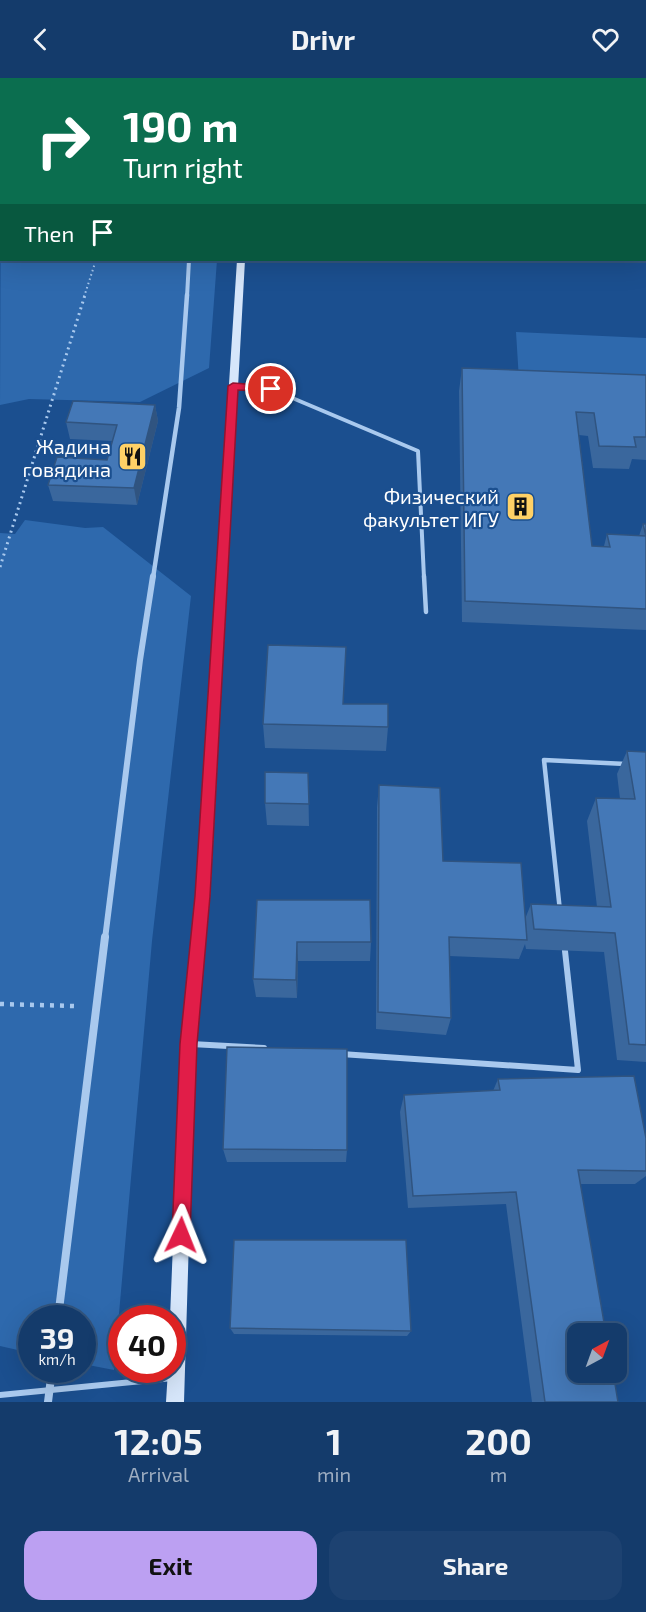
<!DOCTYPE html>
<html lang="en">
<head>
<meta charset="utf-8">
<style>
	body { margin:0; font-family:"Exo 2",sans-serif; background:#1d4271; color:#f1f3f6; height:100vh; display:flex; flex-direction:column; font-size:22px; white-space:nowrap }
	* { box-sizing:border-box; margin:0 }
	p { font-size:20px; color:#9dadc1 }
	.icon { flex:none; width:33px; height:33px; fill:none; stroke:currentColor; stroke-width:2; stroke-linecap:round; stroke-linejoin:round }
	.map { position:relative; height:1324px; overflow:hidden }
	.side { display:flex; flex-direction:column; background:#143b6b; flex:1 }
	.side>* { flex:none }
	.guide { position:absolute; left:0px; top:0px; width:646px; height:183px; box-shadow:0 6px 24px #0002,0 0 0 2px #33557e; background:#0b6e4f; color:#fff; overflow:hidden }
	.needle { width:39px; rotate:41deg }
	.controls { position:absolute; left:567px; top:1245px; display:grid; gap:12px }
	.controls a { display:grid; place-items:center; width:60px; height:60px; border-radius:12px; background:#143b6b; box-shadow:0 6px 24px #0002,0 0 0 2px #33557e; font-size:30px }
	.speed { position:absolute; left:18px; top:1227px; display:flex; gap:12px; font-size:30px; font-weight:700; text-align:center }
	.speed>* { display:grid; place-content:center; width:78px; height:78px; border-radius:50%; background:#143b6b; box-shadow:0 6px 24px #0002,0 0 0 2px #33557e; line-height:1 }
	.speed small { font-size:15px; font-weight:400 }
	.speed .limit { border:9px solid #d22; background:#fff; color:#111 }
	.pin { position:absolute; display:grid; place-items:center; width:51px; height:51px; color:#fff; margin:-26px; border:3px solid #fff; border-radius:50%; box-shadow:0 2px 6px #0007 }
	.me { position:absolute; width:66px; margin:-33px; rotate:2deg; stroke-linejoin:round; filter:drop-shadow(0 0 4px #0008) }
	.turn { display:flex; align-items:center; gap:21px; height:126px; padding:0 24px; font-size:27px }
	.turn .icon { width:78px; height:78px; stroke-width:2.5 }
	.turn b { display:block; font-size:42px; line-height:51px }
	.then { display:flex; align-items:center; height:57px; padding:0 24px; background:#0003; gap:12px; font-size:22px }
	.eta { display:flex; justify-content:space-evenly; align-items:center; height:102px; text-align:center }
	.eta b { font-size:36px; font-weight:700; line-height:42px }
	.primary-button { display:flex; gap:12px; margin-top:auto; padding:12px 24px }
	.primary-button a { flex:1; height:69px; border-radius:18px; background:#bca0f2; color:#111; font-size:24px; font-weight:700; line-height:69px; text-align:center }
	.primary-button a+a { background:#1d4271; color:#f1f3f6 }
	header { display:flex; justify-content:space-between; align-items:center; height:78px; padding:0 24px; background:#143b6b; font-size:27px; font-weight:700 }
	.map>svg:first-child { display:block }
	.green { fill:#2e69ad }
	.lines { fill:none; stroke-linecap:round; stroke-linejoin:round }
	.path-far2 { stroke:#a9c9ee; stroke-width:2; stroke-dasharray:1.5 3; stroke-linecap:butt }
	.path-far1 { stroke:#a9c9ee; stroke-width:3; stroke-dasharray:2 4; stroke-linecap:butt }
	.path { stroke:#a9c9ee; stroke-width:4.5; stroke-dasharray:4 6; stroke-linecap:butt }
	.lane-far2 { stroke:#a9c9ee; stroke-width:4 }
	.lane-far1 { stroke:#a9c9ee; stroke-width:4.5 }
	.lane { stroke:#a9c9ee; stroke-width:6 }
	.street-far3 { stroke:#a9c9ee; stroke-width:4 }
	.street-far2 { stroke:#a9c9ee; stroke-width:4.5 }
	.street-far1 { stroke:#a9c9ee; stroke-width:6 }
	.street { stroke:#a9c9ee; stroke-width:8 }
	.secondary { fill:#d6e6fa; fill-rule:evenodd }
	.wall { fill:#3a679d }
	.shaded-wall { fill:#305480 }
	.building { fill:#4478b7; stroke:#305480; stroke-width:1.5 }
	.route { fill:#e11d48; stroke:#92132f; stroke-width:1.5 }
	.labels { text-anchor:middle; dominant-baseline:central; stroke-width:4.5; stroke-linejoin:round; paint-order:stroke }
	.poi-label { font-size:20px; fill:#fff; stroke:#1b4f8f; text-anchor:end }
</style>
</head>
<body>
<header><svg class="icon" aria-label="back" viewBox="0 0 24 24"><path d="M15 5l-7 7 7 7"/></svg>Drivr<svg class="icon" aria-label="heart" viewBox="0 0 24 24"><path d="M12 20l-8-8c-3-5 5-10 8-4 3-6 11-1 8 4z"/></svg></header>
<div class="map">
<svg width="646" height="1324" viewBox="0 0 646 1324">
	<rect width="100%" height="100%" fill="#1b4f8f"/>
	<path class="green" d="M1,63L2,182H217L209,290L140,324L29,321L0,327Z
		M516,254L646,260V308L519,302Z
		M25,442L85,450L103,449L191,518L152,863L114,1292L83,1286L82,1240H32L31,1275L0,1268V455L15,456Z"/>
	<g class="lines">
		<path class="path-far2" d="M559,0L561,2
			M84,219L96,182"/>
		<path class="path-far1" d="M0,489L85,217"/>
		<path class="path" d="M0,926L74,928"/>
		<path class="lane-far2" d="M233,308L271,311L418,373L424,500"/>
		<path class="lane-far1" d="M424,498L426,534
			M560,833L544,682L626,686"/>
		<path class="lane" d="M191,966L264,970
			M341,976L578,992L565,873
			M0,1317L173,1300"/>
		<path class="street-far3" d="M125,2L128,0
			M187,219L189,182"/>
		<path class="street-far2" d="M153,500L179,330L187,217"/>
		<path class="street-far1" d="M105,861L140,582L153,498"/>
		<path class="street" d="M58,1240L105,859
			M48,1324L52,1292"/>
		<path class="secondary" d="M261,0H267L260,2Z
			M645,39H646V43H645Z
			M237,182H245L210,818L195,966L184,1324H166L168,1292H172V1240H170L181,966L196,818Z"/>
	</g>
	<path class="wall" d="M420,0H523V2H459V1L421,2Z
		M462,290L646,297V382L632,381L629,391L593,390L588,358L579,357L592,468H604L607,456L639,458L643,446H646V552L462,544L459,313Z
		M155,327L158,343L137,427L53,423L48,407L107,382L112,363L70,361L66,344Z
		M344,626L388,649L386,673L265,670L263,646Z
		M627,673L646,674V984L617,982L604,874L526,871L525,866L519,881L449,878L451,940L446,957L376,951L377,729L379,707L443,783L525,841L531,826L597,829L587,743L596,720L620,721L617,696Z
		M308,695L309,748L267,747L265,725Z
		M257,822L371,864L370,883H298L297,920L256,919L253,901Z
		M498,1001L646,1060V1098L635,1106H580L618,1324H532L506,1126L408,1130L400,1034L404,1017L493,1013Z
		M223,1071L347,1072L346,1084H227Z
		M230,1250L411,1253L407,1258L234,1256Z"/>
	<path class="shaded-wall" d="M363,0H377L376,2H362Z
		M423,0H459L451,2H423Z
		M467,0H523V2H467Z
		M155,327L158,343L137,427L134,410Z
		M297,864L298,883L297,920L296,902Z"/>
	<path class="building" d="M280,0H363L362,2H292Z
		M462,290L646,297V359H634L636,369L599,368L594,335L576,334L592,468L610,469L607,456L646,458L643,446H646V531L465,523Z
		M73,323L155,327L134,410L48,407L57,379L107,382L117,347L66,344Z
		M268,567L346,569L343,626H388V649L263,646Z
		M627,673L646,674V967L629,966L615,855L534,851L531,826L611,829L596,720L635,721Z
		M265,694L308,695L309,726L265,725Z
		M379,707L440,710L443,783L521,785L527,862L449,859L451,940L378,934Z
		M257,822H370L371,864H297L296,902L253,901Z
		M227,969L347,971V1072L223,1071Z
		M634,998L646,1060V1093L578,1092L606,1256H578V1294H613L618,1324H545L516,1114L413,1118L404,1017L500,1012L498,1001Z
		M234,1162H406L411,1253L230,1250Z"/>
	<path class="route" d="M233,305L271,308L276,311L271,314L238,312L210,818L197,966L190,1157L188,1163L181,1166L175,1163L172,1157L180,966L195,818L228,308Z"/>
	<defs>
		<symbol id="restaurant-square" viewBox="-11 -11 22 22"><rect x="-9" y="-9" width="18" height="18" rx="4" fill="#ffd166" stroke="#1b4f8f"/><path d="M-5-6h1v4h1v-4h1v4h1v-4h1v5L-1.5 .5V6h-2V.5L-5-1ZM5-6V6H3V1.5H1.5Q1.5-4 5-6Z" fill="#111"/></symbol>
		<symbol id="building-square" viewBox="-11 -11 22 22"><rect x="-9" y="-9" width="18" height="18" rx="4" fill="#ffd166" stroke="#1b4f8f"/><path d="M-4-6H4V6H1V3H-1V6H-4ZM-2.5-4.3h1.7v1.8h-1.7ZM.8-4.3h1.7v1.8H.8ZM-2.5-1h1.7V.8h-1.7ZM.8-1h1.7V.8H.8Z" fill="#111"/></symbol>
	</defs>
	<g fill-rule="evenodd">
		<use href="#restaurant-square" x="116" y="362" width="33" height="33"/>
		<use href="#building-square" x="504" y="412" width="33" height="33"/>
	</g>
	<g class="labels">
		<g class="poi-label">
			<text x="111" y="368">Жадина<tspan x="111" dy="23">говядина</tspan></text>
			<text x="499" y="418">Физический<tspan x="499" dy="23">факультет ИГУ</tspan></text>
		</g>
	</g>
</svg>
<div class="controls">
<a><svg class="needle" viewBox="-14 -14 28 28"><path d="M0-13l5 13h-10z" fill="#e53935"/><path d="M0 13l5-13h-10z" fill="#9dadc1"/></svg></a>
</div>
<div class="speed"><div>39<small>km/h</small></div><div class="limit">40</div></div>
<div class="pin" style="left:271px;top:311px;background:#d93025"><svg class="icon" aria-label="arrive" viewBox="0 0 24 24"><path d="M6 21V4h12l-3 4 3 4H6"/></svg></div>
<svg class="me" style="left:181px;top:1157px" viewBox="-20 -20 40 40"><path d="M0-17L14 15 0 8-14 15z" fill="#e11d48" stroke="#fff" stroke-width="4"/></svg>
<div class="guide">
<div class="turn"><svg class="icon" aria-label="right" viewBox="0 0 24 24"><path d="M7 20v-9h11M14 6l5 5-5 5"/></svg><div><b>190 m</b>Turn right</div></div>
<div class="then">Then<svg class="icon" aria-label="arrive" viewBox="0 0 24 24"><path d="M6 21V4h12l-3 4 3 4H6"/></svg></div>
</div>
</div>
<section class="side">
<div class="eta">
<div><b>12:05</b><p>Arrival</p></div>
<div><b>1</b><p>min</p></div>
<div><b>200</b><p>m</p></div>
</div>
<div class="primary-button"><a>Exit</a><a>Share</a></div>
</section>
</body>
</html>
